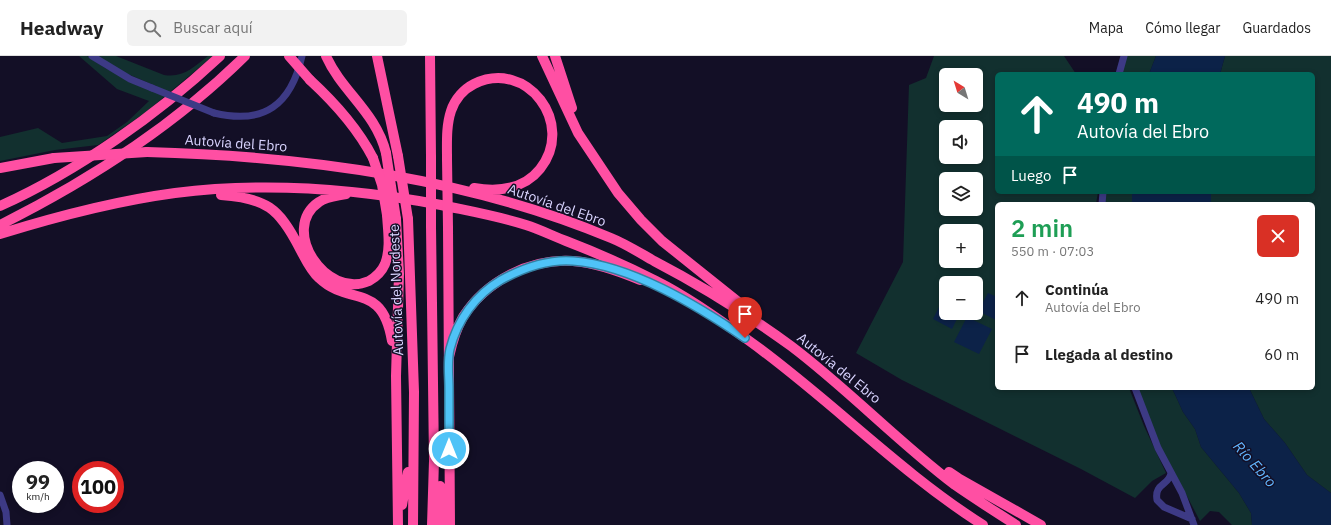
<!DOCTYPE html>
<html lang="es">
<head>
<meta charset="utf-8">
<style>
	body { margin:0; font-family:"IBM Plex Sans",sans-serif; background:#f2f2f2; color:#222; height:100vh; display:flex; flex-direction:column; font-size:15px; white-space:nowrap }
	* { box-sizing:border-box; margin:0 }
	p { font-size:13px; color:#767676 }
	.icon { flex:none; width:22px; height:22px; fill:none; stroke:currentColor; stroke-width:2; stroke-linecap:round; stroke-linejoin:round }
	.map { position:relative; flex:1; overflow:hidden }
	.side { position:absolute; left:995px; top:146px; width:320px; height:188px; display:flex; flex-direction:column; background:#fff; border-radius:6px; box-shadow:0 2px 6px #0003 }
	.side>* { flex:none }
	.banner { position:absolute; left:995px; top:16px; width:320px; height:122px; border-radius:6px; box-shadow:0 2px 6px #0003; background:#00695c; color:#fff; overflow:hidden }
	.needle { width:26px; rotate:322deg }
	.buttons { position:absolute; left:939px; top:12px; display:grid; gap:8px }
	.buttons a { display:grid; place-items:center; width:44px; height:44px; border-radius:6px; background:#fff; box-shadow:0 2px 6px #0003; font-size:20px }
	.speed { position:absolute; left:12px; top:405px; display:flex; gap:8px; font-size:20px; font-weight:700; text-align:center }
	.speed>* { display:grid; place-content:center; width:52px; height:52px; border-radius:50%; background:#fff; box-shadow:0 2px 6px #0003; line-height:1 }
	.speed small { font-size:10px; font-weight:400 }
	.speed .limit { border:6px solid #d22; background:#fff; color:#111 }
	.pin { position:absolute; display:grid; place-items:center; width:34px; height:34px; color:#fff; margin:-41px -17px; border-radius:50% 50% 50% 0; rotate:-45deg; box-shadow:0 0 4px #0007 }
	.pin .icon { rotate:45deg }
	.me { position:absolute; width:44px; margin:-22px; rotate:0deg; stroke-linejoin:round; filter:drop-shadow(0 0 3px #0008) }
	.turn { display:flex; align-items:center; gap:14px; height:84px; padding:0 16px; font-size:18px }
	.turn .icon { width:52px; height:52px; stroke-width:2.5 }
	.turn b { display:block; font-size:28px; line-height:34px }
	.then { display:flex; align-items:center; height:38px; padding:0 16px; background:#0003; gap:8px; font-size:15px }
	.round { display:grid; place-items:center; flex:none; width:42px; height:42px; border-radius:6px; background:#f2f2f2 }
	.summary { display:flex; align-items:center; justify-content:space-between; height:68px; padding:0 16px }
	h1 { font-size:24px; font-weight:600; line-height:30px; color:#1e9e55 }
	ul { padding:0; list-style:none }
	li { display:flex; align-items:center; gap:12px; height:56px; padding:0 16px }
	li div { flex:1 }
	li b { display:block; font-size:15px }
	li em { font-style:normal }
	header { display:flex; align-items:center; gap:24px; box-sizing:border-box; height:56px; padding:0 20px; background:#fff; border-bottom:1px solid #e0e0e0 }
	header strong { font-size:19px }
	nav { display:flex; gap:22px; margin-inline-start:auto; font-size:14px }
	.search { width:280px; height:36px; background:#f2f2f2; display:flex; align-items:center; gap:10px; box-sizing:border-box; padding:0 14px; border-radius:6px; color:#767676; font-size:15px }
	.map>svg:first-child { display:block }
	.green { fill:#12302f; fill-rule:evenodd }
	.water { fill:#0c2248 }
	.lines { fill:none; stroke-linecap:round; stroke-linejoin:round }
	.minor { stroke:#3d3a85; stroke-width:7 }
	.highway { stroke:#ff4fa3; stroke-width:10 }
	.minor-bridge { stroke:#3d3a85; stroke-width:7 }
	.highway-bridge { stroke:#ff4fa3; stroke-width:10 }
	.route-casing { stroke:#337fa1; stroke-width:10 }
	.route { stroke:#4fc3f7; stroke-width:7 }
	.labels { text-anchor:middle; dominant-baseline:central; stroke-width:3; stroke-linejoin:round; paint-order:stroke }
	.street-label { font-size:14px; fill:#d9d4ff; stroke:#130f26 }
	.water-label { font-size:15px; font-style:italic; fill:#62b6ff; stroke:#130f26 }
</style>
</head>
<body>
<header>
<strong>Headway</strong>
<div class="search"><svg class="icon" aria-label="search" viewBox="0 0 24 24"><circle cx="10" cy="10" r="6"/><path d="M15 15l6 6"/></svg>Buscar aquí</div>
<nav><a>Mapa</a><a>Cómo llegar</a><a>Guardados</a></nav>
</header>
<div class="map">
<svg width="1331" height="469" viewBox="0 0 1331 469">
	<rect width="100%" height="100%" fill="#130f26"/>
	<path class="green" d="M79,0H87L105,12L153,35L156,30L123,16L97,0H116L164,19C184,22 193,11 208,0H213L146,56L98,89L55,94L0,105V81L38,72L62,87L107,80L127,66L149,45L117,33Z
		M934,0H1064L1076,18H997V136H1098L1096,148H997V332H1129L1144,370L1166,417L1152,425L1135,442L1081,413L902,324L856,297L903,206L909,29L926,22ZM946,19H976V49H946ZM946,71H976V101H946ZM946,123H976V153H946ZM946,175H976V205H946ZM946,227H976V257H946Z
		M1121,0H1156L1149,18H1117Z
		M1225,0H1331V437L1307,419L1285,387L1264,363L1249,332H1313V148H1211V136H1313V18H1220Z
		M1103,136H1132V148H1102Z
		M1135,332H1172L1183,356L1195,373L1201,391L1239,437L1251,457L1252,469H1232L1219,456L1210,455L1200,465L1178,423L1171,417Z"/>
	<path class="water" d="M1156,0H1225L1220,18H1149Z
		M1132,136H1211V148H1132Z
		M946,237V257H960L952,273L933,263Z
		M988,237L997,241L996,264L978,255Z
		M967,261L992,273L979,298L954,286Z
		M1172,332H1249L1264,363L1285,387L1307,419L1331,437V469H1252L1251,457L1239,437L1201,391L1195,373L1183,356Z"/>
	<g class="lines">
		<path class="minor" d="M92,0L130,23L152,32
			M1119,18L1124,0
			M214,57C264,69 291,49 302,0
			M1102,148L1103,136
			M1135,332L1158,392L1182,437L1194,469
			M1171,417C1169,430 1154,427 1157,444L1164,451L1192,463
			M0,439L6,456L7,469"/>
		<path class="highway" d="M326,0C342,36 376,56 386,97
			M377,0L398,100
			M430,0L431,101
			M542,0L578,77L618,137L641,164L662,185L742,249
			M555,0L572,52
			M310,24C335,47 357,71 373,102
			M147,96C303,100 466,121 611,182C626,188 640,197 654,205C702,230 747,258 791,290C848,333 898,386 955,429C975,443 996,456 1016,469
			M447,103C447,87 446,70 451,55C455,43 464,33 474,28C527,2 576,68 540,113C524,133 498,136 474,132
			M0,112L54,102
			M346,138C337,140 327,140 319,146C279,173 326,244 369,225C376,221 382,215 385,208C391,193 388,175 387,159
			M221,139C266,142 279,152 299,191C305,202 310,214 319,222C349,251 382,225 392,285
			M0,150C78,115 158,58 220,0
			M396,163L399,218L396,320L398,469
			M408,163L414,336L413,469
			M0,169C90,124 173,71 245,0
			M431,170L434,405L432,469
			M448,172L450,469
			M0,178C58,160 115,145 175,137C264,126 352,132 441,149C469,155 498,160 526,169C539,173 553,180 566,185C597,197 627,210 656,225C688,241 718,263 748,284C829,342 898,415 983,469
			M449,301C452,287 456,273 463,261C486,225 530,202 573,205C596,207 619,215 640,224
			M949,416L958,422L1041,469
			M440,430L441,469
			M402,449L408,416"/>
		<path class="minor-bridge" d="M152,32L214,57"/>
		<path class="highway-bridge" d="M289,0L310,24
			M386,97L396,163
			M398,100L408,163
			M431,101V170
			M54,102L147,96
			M373,102L382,129L387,159
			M447,103L448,172"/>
	</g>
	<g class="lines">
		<defs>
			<path id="route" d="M449,393C449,373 449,352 449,332C449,319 447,306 450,293C457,265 475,239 501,224C523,212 547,203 573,205C631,209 698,250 745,282"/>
		</defs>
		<use href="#route" class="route-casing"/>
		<use href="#route" class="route"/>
	</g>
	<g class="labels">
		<g class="street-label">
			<text transform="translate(236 87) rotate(4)">Autovía del Ebro</text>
			<text transform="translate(557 149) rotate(19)">Autovía del Ebro</text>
			<text transform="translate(396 234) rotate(-92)">Autovía del Nordeste</text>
			<text transform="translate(839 312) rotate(39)">Autovía del Ebro</text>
		</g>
		<g class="water-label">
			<text transform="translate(1255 408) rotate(48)">Río Ebro</text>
		</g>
	</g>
</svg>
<div class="buttons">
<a><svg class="needle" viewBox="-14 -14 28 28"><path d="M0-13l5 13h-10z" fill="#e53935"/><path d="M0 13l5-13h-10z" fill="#767676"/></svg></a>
<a><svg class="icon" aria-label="sound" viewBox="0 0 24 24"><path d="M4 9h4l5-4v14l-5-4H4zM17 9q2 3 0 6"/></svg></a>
<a><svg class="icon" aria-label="layers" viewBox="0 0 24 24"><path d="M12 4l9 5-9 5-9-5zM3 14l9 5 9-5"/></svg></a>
<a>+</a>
<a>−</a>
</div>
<div class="speed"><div>99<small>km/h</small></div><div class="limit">100</div></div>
<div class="pin" style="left:745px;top:282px;background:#d93025"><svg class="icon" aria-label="arrive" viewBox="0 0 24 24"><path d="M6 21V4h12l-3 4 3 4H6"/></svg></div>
<svg class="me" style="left:449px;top:393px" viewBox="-20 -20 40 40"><circle r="17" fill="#4fc3f7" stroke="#fff" stroke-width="3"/><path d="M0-11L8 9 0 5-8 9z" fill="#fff"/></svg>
<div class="banner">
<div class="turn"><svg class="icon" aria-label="ahead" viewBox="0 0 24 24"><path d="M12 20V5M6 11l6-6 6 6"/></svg><div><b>490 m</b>Autovía del Ebro</div></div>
<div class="then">Luego<svg class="icon" aria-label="arrive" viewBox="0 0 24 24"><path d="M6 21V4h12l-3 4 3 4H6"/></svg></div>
</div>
<section class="side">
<div class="summary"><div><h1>2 min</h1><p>550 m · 07:03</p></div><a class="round" style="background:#d93025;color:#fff"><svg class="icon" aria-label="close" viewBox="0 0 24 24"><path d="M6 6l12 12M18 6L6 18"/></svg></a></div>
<ul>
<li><svg class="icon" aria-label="ahead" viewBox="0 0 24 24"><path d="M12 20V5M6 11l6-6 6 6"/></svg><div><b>Continúa</b><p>Autovía del Ebro</p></div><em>490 m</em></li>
<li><svg class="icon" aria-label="arrive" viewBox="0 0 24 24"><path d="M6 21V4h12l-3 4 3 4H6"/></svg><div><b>Llegada al destino</b></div><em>60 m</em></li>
</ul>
</section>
</div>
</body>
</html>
